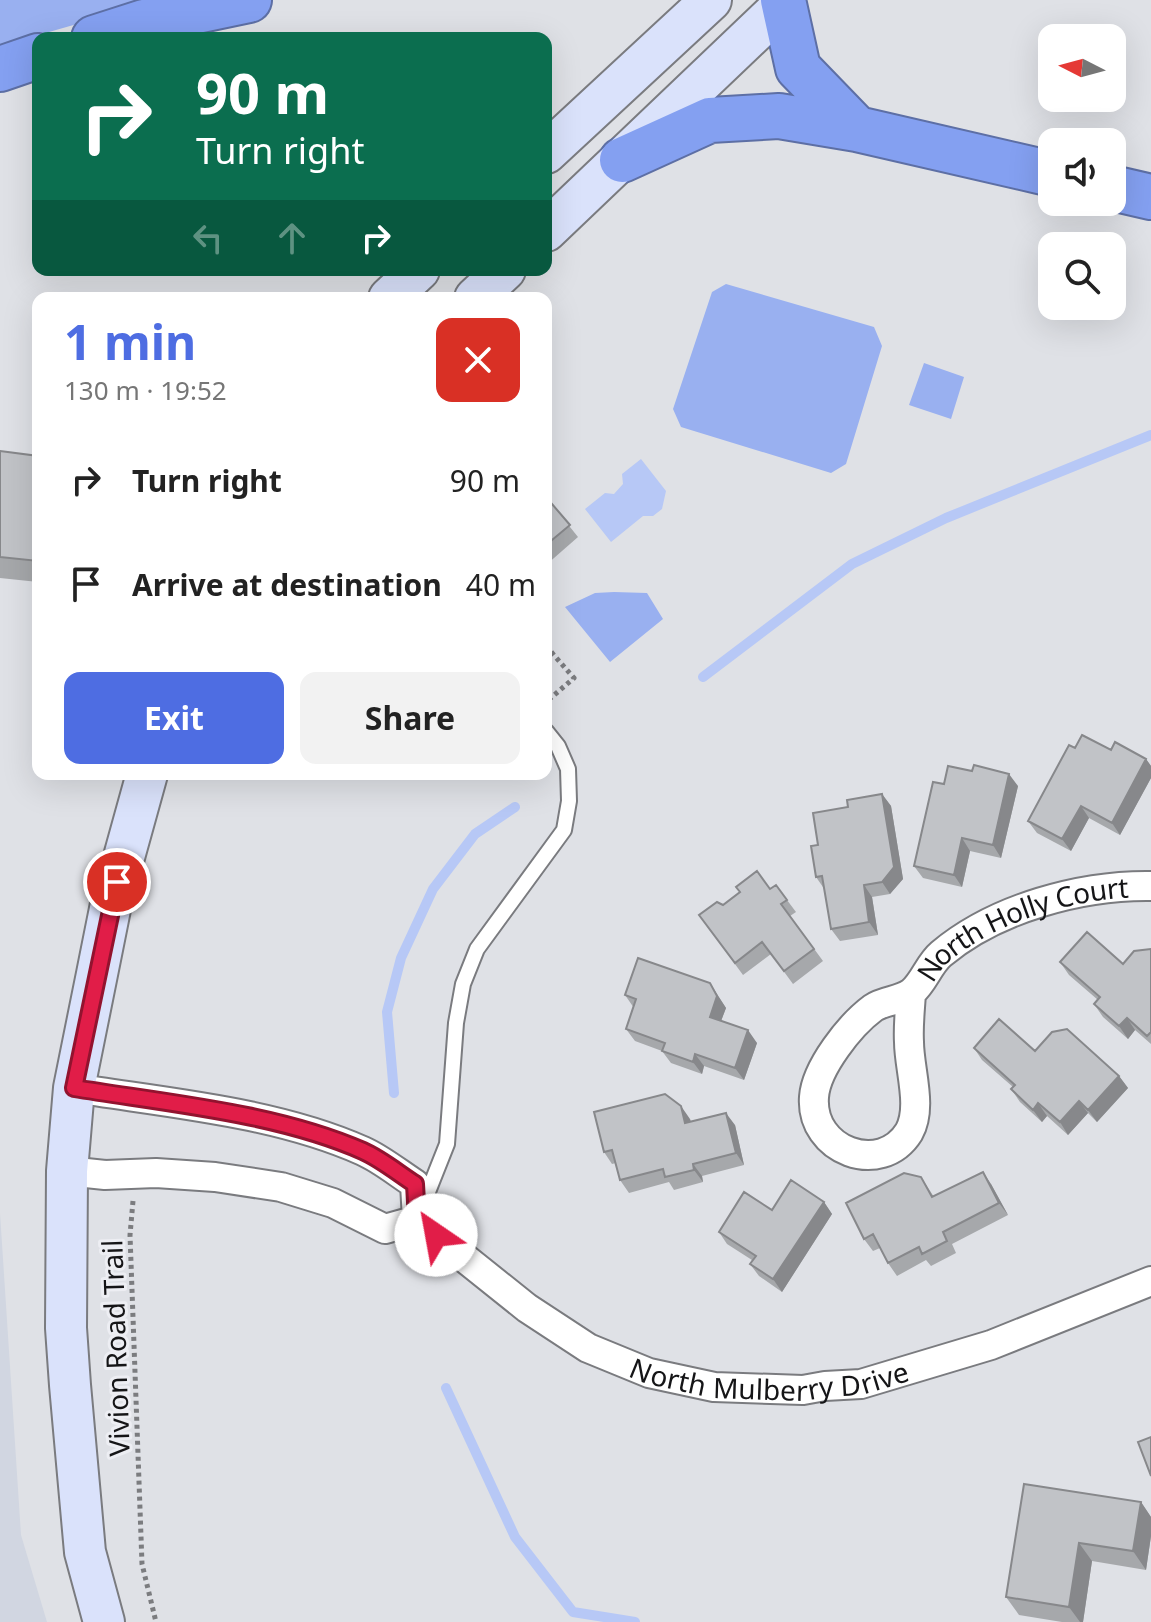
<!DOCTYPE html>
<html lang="en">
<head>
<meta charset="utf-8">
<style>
	body { margin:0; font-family:"Noto Sans",sans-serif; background:#f2f2f2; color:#222; height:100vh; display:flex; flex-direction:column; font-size:30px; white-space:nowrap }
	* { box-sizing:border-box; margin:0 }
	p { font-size:26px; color:#767676 }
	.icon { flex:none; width:44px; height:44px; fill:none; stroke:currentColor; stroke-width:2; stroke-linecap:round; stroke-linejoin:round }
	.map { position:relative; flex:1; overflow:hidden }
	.drawer { position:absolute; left:32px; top:292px; width:520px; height:488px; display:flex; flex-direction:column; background:#fff; border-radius:16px; box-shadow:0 8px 32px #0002 }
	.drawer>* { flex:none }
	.banner { position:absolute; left:32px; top:32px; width:520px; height:244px; border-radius:16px; box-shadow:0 8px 32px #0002; background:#0b6e4f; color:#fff; overflow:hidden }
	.needle { width:52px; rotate:276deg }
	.controls { position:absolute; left:1038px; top:24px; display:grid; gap:16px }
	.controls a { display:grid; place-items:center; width:88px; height:88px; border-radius:16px; background:#fff; box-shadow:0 8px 32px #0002; font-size:40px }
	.pin { position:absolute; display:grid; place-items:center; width:68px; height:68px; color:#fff; margin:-34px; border:4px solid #fff; border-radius:50%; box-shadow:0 2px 8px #0007 }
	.me { position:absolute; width:88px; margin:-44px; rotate:327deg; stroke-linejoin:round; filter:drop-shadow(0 0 6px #0008) }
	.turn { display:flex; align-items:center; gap:28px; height:168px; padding:0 32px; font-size:36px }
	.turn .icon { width:104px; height:104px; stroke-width:2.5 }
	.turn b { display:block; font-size:56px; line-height:68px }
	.lanes { display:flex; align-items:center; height:76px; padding:0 32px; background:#0003; justify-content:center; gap:40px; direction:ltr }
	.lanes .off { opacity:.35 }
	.round { display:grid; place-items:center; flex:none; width:84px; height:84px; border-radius:16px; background:#f2f2f2 }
	.summary { display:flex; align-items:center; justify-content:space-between; height:136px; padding:0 32px }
	h1 { font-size:48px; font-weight:700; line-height:60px; color:#4e6de2 }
	.action { display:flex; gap:16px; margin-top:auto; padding:16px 32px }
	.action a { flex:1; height:92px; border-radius:16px; background:#4e6de2; color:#fff; font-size:32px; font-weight:700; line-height:92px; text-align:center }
	.action a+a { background:#f2f2f2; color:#222 }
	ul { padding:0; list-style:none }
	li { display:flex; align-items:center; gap:24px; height:104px; padding:0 32px }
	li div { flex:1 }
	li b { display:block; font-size:30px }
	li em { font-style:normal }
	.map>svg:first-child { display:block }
	.built { fill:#d1d6e1 }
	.green { fill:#99b0f0 }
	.water { fill:#b7c8f6 }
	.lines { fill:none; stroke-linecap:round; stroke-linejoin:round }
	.stream { stroke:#b7c8f6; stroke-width:10 }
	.lane-casing { stroke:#7a7b7f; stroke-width:18 }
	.street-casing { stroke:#7a7b7f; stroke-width:32 }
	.secondary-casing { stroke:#7a7b7f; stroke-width:44 }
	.highway-casing { stroke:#5d6fa5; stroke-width:48 }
	.path { stroke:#7b7c7f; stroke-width:5; stroke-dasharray:4 4; stroke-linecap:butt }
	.lane { stroke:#fff; stroke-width:14 }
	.street { stroke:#fff; stroke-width:28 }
	.secondary { stroke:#dae2fb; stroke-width:40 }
	.highway { stroke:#84a0f1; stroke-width:44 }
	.wall { fill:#a6a8ab }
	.shaded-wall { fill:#87888b }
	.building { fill:#c1c3c7; stroke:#87888b; stroke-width:2 }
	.route-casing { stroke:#92132f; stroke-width:20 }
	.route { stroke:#e11d48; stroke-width:14 }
	.labels { text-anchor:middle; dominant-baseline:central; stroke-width:6; stroke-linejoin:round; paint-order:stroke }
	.street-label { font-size:28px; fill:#151517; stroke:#edeef3 }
</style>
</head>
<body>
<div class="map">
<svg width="1151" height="1622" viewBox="0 0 1151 1622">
	<rect width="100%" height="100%" fill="#dfe1e6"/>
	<path class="built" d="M0,1213L21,1535L47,1622H0Z"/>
	<path class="green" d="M0,0H161L0,46Z
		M726,284L874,327L882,346L846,464L831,473L681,427L673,409L712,292Z
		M924,363L964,377L951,419L909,405Z
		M614,592L647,593L663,619L610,662L565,607L595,593Z"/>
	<path class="water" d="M641,459L666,491L662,509L653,516H643L611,542L585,509L605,493L614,494L623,484L622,474Z"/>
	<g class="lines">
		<path class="stream" d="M703,677L852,564L946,518L1151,435
			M394,1093L387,1012L401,958L433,889L475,834L515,807
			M446,1388L515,1537L573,1612L635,1622"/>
		<defs>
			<path id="lane" d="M422,1207L447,1144L456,1023L463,984L477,949L564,830L569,801L568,769L558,746L546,731"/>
			<g id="street">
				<path id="s1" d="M911,993C910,1010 908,1026 909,1042C909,1069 923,1107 909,1132C881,1177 810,1151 814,1097C816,1068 850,1025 873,1008C884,1000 902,1001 912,992C924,982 929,964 941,954C996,908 1081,885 1151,886"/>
				<path id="s2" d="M74,1088C168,1103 276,1112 363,1151C381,1159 398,1173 415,1184L417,1220L527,1308L588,1348L649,1373L714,1387L803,1390L825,1386L861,1384L991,1345L1151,1281"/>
				<path d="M67,1171L105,1175L156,1173L215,1177L281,1187L333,1203L385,1229L417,1220"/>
			</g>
			<path id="secondary" d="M546,153L711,0
				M546,231L783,5
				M389,298L419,270
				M475,298L505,270
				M104,1622L85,1552L70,1385L66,1328L67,1171L74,1088L97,974L111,904L147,774"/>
			<path id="highway" d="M783,0L798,68L857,129
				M94,38L144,22L249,0
				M0,69L38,56
				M622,160L710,120L779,116L857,129L1052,174
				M1112,188L1151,197"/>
		</defs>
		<use href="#lane" class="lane-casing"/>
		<use href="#street" class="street-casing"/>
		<use href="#secondary" class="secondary-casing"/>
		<use href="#highway" class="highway-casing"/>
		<path class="path" d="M546,646L574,678L546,702
			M133,1201L130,1235L142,1564L156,1622"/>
		<use href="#lane" class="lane"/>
		<use href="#street" class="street"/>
		<use href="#secondary" class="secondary"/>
		<use href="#highway" class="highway"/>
	</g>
	<path class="wall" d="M0,451L38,456V582L0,578Z
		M546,497L578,537L546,565Z
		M1075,748L1111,750L1146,759L1151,766V778L1120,835L1089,818L1071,851L1037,833L1028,821Z
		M944,784L1018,786L1001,858L970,851L962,887L923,878L914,866Z
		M882,794L891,806L903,879L890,894L872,897L878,935L840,941L831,929L825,890L816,877L818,845L848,807Z
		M770,889L787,900L796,912L790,916L823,961L793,984L771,954L743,975L699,915Z
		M1151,949V1044L1135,1030L1128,1039L1103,1017L1094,1004L1098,1000L1069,975L1060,962L1123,964Z
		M625,995L718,996L726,1008L721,1021L757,1043L744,1080L704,1066L702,1074L671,1063L662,1051L635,1041L626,1029L634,1008Z
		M974,1048L1035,1051L1119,1076L1128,1088L1097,1122L1088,1113L1068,1135L1047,1116L1042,1122L1020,1102L1011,1089L1013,1087L982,1060Z
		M690,1119L691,1122L735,1125L744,1165L702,1176L703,1182L674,1190L669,1182L629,1193L620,1180L616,1163L612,1164L604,1152Z
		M921,1177L934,1197L991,1184L1008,1215L952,1244L956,1253L931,1266L926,1260L897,1276L888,1263L880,1248L873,1251L864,1239Z
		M824,1202L832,1214L782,1292L759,1276L750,1264L752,1260L727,1244L719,1232L772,1210Z
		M1024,1484L1141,1502L1151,1517V1536L1146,1570L1092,1561L1083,1622H1062L1019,1615L1006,1597Z"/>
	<path class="shaded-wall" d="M1146,759L1151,766V778L1120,835L1112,823Z
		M1009,774L1018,786L1001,858L993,845Z
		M882,794L891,806L903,879L890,894L882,882Z
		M1081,806L1089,818L1071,851L1062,839Z
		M962,838L970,851L962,887L954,875Z
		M864,885L872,897L878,935L869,922Z
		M710,983L726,1008L718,1029L710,1017Z
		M1127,1018L1135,1030L1128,1039L1119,1026Z
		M748,1030L757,1043L744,1080L735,1068Z
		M695,1054L704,1066L702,1074L693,1062Z
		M1119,1076L1128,1088L1097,1122L1088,1110Z
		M1079,1101L1088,1113L1068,1135L1060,1122Z
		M1038,1103L1047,1116L1042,1122L1033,1110Z
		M681,1106L690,1119L694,1135L685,1123Z
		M726,1113L735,1125L744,1165L736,1153Z
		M693,1164L702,1176L703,1182L694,1170Z
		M983,1172L991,1184L1008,1215L999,1203Z
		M824,1202L832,1214L782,1292L773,1279Z
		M1141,1502L1151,1517V1536L1146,1570L1133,1551Z
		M1079,1543L1092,1561L1083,1622H1080L1069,1607Z"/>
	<path class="building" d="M0,451L38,456V561L0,557Z
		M546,497L570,525L546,545Z
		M1082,735L1111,750L1115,742L1146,759L1112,823L1081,806L1062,839L1028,821L1069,745L1075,748Z
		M974,765L1009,774L993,845L962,838L954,875L914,866L933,782L944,784L948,766L972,771Z
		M882,794L894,867L882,882L864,885L869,922L831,929L822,876L816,877L811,846L818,845L813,813L848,807L847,800Z
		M757,871L770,889L776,885L787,900L781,904L814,949L784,971L762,942L735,963L699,915L717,902L723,905L740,892L736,887Z
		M1087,932L1123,964L1134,951L1151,949V1032L1147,1036L1127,1018L1119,1026L1094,1004L1100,997L1060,962Z
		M638,958L710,983L717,996L710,1017L748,1030L735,1068L695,1054L693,1062L662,1051L665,1043L626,1029L636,999L625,995Z
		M999,1019L1035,1051L1052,1032L1067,1029L1119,1076L1088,1110L1079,1101L1060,1122L1038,1103L1033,1110L1011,1089L1015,1085L974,1048Z
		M665,1094L681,1106L685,1123L726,1113L736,1153L693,1164L694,1170L665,1177L663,1169L620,1180L612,1150L604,1152L594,1112Z
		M983,1172L999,1203L943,1232L947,1241L922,1254L919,1247L888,1263L873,1234L864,1239L846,1203L904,1173L921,1177L932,1197Z
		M791,1180L824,1202L773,1279L750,1264L756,1256L719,1232L744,1192L772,1210Z
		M1151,1437V1476L1138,1442Z
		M1024,1484L1141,1502L1133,1551L1079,1543L1069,1607L1006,1597Z"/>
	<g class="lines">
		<defs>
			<path id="route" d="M117,882L74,1088C166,1103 277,1113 363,1151C381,1159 398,1173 415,1184L417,1220L436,1235"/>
		</defs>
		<use href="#route" class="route-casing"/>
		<use href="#route" class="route"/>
	</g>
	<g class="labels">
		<g class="street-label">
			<text stroke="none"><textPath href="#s1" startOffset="564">North Holly Court</textPath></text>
			<text transform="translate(115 1348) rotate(-92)">Vivion Road Trail</text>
			<text stroke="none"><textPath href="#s2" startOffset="796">North Mulberry Drive</textPath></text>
		</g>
	</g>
</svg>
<div class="controls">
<a><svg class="needle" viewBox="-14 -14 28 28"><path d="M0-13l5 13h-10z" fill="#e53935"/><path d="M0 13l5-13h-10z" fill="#767676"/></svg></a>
<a><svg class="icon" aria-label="sound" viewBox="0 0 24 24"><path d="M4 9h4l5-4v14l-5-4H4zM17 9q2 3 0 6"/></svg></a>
<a><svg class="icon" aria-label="search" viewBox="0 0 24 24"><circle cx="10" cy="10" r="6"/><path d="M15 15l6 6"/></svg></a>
</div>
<div class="pin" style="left:117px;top:882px;background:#d93025"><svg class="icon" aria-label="arrive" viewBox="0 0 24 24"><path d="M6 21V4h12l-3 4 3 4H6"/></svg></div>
<svg class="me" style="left:436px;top:1235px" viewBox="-20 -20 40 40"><circle r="19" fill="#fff"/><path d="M0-13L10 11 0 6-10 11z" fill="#e11d48"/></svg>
<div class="banner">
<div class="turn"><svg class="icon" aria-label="right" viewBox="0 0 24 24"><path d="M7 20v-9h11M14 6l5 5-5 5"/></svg><div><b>90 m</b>Turn right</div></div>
<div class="lanes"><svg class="icon off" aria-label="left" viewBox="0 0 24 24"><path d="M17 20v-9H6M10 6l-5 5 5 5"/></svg><svg class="icon off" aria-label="ahead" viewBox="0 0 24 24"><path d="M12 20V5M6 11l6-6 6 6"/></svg><svg class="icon" aria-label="right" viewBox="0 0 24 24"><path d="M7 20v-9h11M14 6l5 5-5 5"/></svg></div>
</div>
<section class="drawer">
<div class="summary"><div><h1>1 min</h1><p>130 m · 19:52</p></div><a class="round" style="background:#d93025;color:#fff"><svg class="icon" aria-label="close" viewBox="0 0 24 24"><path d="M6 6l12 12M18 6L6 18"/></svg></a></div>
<ul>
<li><svg class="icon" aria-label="right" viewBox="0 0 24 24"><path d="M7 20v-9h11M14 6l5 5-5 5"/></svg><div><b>Turn right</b></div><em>90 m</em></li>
<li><svg class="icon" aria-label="arrive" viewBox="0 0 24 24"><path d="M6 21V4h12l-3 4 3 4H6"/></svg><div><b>Arrive at destination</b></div><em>40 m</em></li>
</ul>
<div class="action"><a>Exit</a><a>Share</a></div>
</section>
</div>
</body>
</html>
